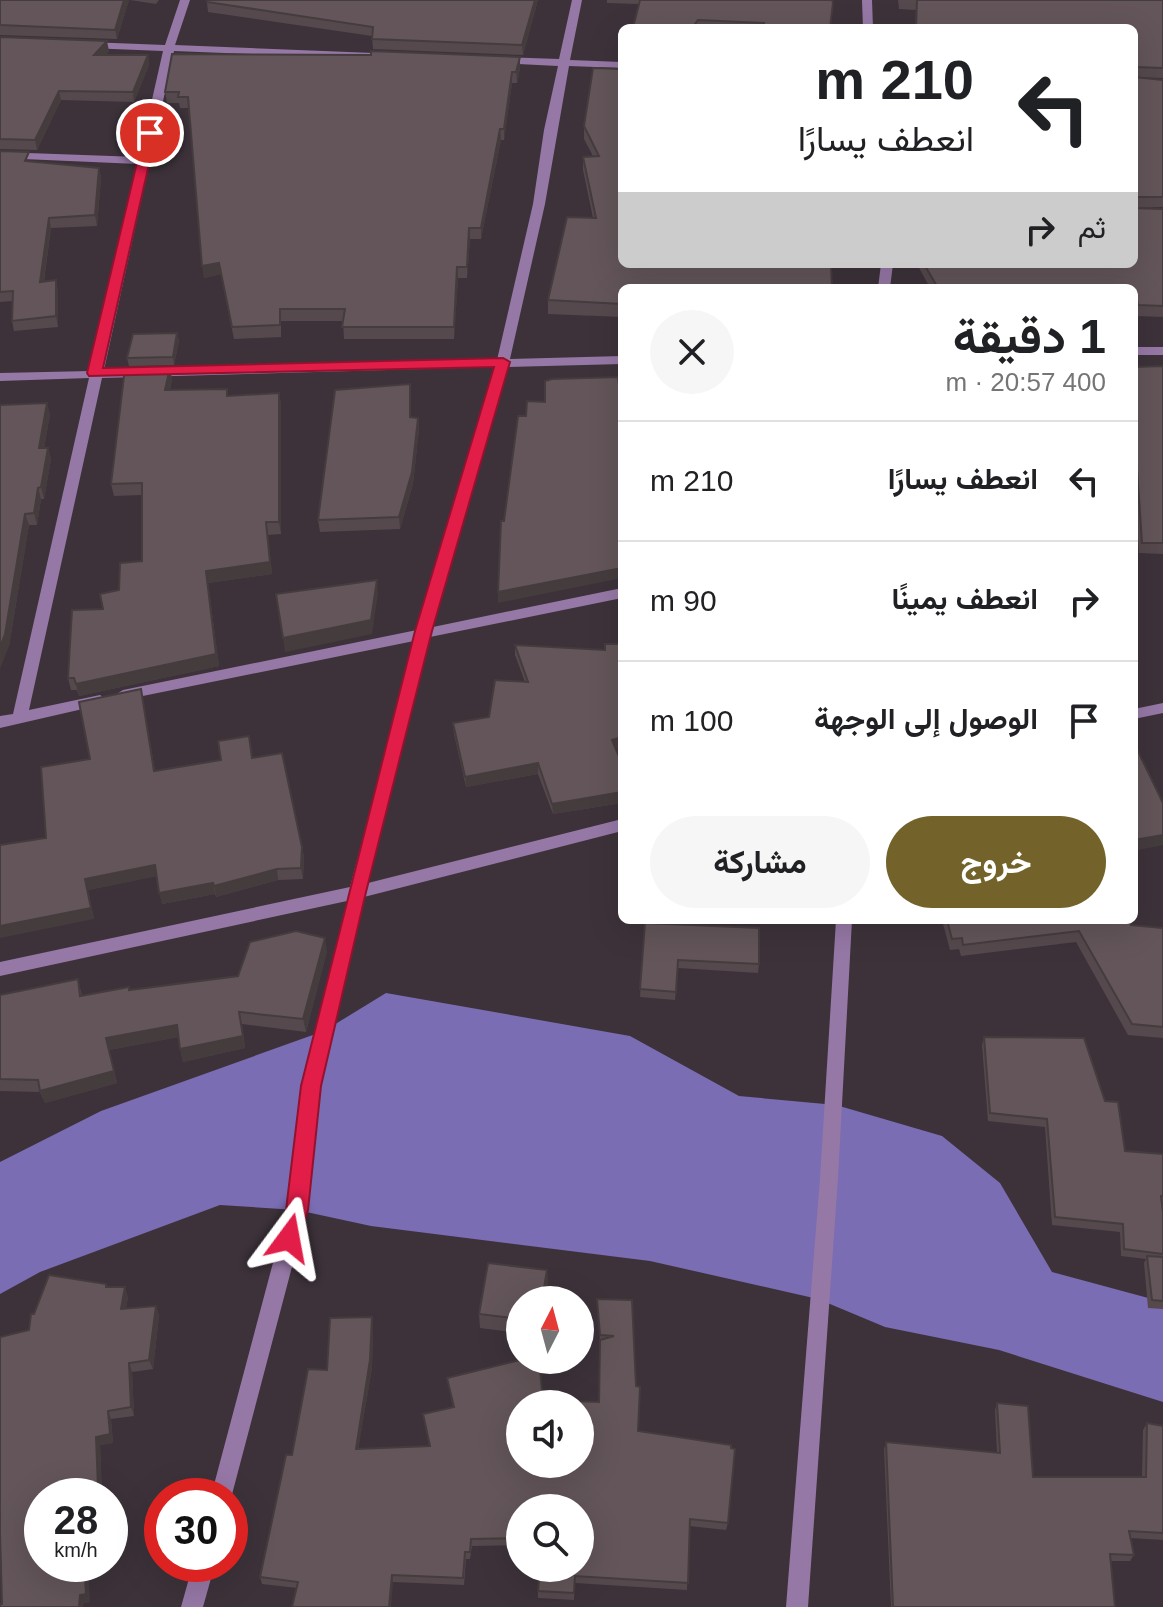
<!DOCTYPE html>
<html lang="ar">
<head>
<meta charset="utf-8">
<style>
	body { margin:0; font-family:Arial,Vazirmatn,sans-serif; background:#f6f6f6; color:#202124; direction:rtl; height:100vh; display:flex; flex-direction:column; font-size:30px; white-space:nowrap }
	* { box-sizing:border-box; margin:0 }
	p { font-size:26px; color:#757577 }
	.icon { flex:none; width:44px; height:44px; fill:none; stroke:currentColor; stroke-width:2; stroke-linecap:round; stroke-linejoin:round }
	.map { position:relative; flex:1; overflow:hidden; direction:ltr }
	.panel { position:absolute; left:618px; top:284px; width:520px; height:640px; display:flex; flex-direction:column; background:#fff; border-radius:12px; box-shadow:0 8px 32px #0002; direction:rtl }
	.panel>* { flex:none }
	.hud { position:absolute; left:618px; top:24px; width:520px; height:244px; border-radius:12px; box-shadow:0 8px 32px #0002; direction:rtl; background:#fff; color:#202124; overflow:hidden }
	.needle { width:52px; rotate:6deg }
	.fabs { position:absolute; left:506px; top:1286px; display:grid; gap:16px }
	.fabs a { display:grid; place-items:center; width:88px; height:88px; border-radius:50%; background:#fff; box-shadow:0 8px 32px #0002; font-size:40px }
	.speed { position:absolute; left:24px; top:1478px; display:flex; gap:16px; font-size:40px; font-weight:700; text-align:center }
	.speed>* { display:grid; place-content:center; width:104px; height:104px; border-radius:50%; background:#fff; box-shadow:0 8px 32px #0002; line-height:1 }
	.speed small { font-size:20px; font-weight:400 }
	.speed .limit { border:12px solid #d22; background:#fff; color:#111 }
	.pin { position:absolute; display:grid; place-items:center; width:68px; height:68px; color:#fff; margin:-34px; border:4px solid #fff; border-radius:50%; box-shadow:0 2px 8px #0007 }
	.me { position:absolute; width:88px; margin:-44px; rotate:13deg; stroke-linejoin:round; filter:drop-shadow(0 0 6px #0008) }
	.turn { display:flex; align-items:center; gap:28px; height:168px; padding:0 32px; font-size:36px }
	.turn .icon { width:104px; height:104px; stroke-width:2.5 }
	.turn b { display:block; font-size:56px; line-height:68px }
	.then { display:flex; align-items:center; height:76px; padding:0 32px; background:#0003; gap:16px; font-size:30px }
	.round { display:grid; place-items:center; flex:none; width:84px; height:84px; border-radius:42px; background:#f6f6f6 }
	.headline { display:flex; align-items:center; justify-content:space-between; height:136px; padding:0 32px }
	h1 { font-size:48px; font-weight:700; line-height:60px }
	.action { display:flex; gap:16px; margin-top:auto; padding:16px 32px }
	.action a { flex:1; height:92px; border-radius:48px; background:#73632b; color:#fff; font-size:32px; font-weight:700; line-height:92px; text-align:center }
	.action a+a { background:#f6f6f6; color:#202124 }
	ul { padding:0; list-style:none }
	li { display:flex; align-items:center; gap:24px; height:120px; padding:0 32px; border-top:2px solid #e0e0e0 }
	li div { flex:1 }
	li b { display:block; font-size:30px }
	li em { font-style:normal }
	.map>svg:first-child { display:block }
	.water { fill:#7a6db4 }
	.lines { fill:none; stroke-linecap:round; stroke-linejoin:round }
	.street { fill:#9678a6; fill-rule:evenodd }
	.wall { fill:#55494d }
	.shaded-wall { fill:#453c3e }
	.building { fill:#635559; stroke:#453c3e; stroke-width:2; fill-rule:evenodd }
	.route { fill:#e11d48; stroke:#92132f; stroke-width:2 }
</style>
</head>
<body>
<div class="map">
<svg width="1163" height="1607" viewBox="0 0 1163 1607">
	<rect width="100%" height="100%" fill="#3d323a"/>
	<path class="water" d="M386,993L630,1036L739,1096L836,1105L942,1136L1000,1183L1052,1272L1163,1302V1402L999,1350L885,1327L818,1299L650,1261L371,1226L297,1210L220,1205L40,1272L0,1294V1162L101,1111L324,1031Z"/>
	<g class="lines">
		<path class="street" d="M180,0H190L175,45L373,53L378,56L373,59L174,51L104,370L497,360L533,204L544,130L558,66L500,63L495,60L500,57L559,59L572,0H582L570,60L622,62V68L569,66L545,204L510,359L622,356V364L508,367L433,627L622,588V598L430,637L368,883L622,819V831L364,897L320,1086L307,1210L230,1502V1496H211L287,1210L302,1086L347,901L0,976V962L350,887L414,641L123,700L115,695L123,690L417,630L495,367L102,378L29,710L100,695L108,700L100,705L0,728V716L13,714L89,378L0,381V373L91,371L138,164L0,158V152L139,157L163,51L88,48L83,45L88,42L165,45Z
			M862,0H872L873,28H863Z
			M881,264H893L890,288H878Z
			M1134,347H1163V355H1134Z
			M1163,703V713L1134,719V709Z
			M836,920H852L838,1178L808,1607H786L820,1178Z
			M193,1564H215L203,1607H181Z"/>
	</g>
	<path class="wall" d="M0,0H129L117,39L0,35Z
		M130,0H159L156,4Z
		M538,0L523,55L373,49L372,36L208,12L207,2Z
		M607,0H832L830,28H633L639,4L607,3Z
		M898,0H1163V78L1134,77V28H915L916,10L899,9Z
		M0,37L109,51L105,55H148L149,65L134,102L61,100L37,150L0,149Z
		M520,57V68L517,83H512L504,140H501L481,239H470L467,278H458L454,339H344L343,321H281V337L234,339L221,274L204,278L189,108H180L179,103H167L165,92Z
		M622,69V317L548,314V300L593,218L583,170V157L593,156L584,139V126Z
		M1134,78L1163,80V207L1134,208L1163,209V317L1135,316L1134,288H930L917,264H1134Z
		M0,151L31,162L99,168L101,178L97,226L51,228L44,281L58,290V327L14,331L12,321L13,301L0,302Z
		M177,333L179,341L174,365L129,366L127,358Z
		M1163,366V554L1139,553L1134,480V367Z
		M172,379L170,390L228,396L279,393L281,405V534L268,535L272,574L208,583L219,666L79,696L77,690H71L68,678L103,609L142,561V495L114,496L111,484Z
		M410,384L411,417L418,418L419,429L413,484L400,529L320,532L318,520Z
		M0,405L50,414L44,448H48L51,459L44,499H41L37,525H29L9,646Z
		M622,644V748L616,749L622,764V803L553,814L538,774L466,787L454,734L453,723L489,717L525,682L515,655V645L605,650Z
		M141,689L155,771L253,758L302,847L304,858L303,879L278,880L216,897L215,894L162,904L156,876L88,890L94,919L46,838L90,759Z
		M942,920H1128L1131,925L1163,928V1038L1128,1035L1076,942L961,956L959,949L950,950Z
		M645,923L759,964L758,973L678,968L675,1000L640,997Z
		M327,951L306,1032L242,1024L245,1048L183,1062L178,1037L109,1050L117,1083L45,1103L40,1092L0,1091V995L78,979L82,996L238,976Z
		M984,1037L1105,1101L1125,1151L1163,1154V1309L1148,1308L1144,1263L1146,1259L1121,1256L1120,1232L1052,1225L1045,1127L988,1121L982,1045Z
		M547,1270L548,1284L520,1300V1333L480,1328L479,1314Z
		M108,1287L128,1297L126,1308L156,1306L159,1316L153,1369L132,1372L134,1416L111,1419L113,1443L100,1445L102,1496H42L90,1602L84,1603L2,1604L0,1543V1337L29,1330L34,1314Z
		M597,1299L632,1300L638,1431L728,1523L726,1530L689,1526L687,1590L575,1583L574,1600L538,1598V1591L580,1568L520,1508V1545L472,1546L470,1559H466L464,1585L393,1582L297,1588L262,1584L260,1577L292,1455L327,1370L372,1317L373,1325L372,1368L358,1449L429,1446L423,1414L453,1408L447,1378L543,1400L599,1402L600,1342Z
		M997,1403L1033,1477H1142L1143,1430L1147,1423L1163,1426V1540L1130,1538L1134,1555L1130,1561H1110L1115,1607H891L884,1449L886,1442L997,1453L995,1410Z"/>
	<path class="shaded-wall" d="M124,0H129L117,39L115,30Z
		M535,0H538L523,55L522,45Z
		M107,41L109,51L95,65L94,55Z
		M148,55L149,65L134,102L133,92Z
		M520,57V68L517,83L516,72Z
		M512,72V83L504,140V129Z
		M59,91L61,100L37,150L35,140Z
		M500,129L501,140L481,239V228Z
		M99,168L101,178L97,226L95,215Z
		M49,218L51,228L42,292L40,282Z
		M469,228L470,239L467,278V267Z
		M219,263L221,274L204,278L202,266Z
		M457,267L458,278L454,339V327Z
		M56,280L58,290V327L56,316Z
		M177,333L179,341L174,365L173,357Z
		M170,367L172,379L167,402L165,390Z
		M279,393L281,405V534L279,522Z
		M47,403L50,414L42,460L39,448Z
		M418,418L419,429L413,484L400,529L399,517Z
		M48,448L51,459L44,499L41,487Z
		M38,488L41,499L37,525L34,513Z
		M25,514L29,525L9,646L0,669V648Z
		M268,535L272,574L208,583L219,666L79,696L76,684L206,571Z
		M622,568V578L498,603V592Z
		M377,580L378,593L372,634L285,652L283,638Z
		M622,737V748L612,750V740Z
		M538,763V774L466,787L465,777Z
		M622,792V803L553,814L552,804Z
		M1163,835V845L1134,851V840Z
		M302,847L304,858L303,879L301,868Z
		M155,865L158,876L88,890L94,919L0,938V926L85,879Z
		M277,869L278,880L216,897L214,886Z
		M213,883L215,894L162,904L159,893Z
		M325,938L327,951L306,1032L303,1019Z
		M239,1012L245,1048L183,1062L180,1049Z
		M177,1025L180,1037L109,1050L117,1083L45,1103L40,1091L106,1038Z
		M547,1270L548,1284L545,1300H542Z
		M125,1287L128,1297L124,1318L121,1309Z
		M156,1306L159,1316L153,1369L149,1360Z
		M372,1317L373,1325L372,1368L357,1457L356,1449Z
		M129,1363L132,1372L134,1416L131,1407Z
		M108,1411L111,1419L113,1443L100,1445L102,1496H82L81,1492L96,1437Z
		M84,1564H88L90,1602L84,1603L83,1607H79Z
		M392,1575L393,1582L391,1607H389Z"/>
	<path class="building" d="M0,0H124L115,30L0,25Z
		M207,0H535L522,45L372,39L373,27L207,2Z
		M640,0H832L833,3L830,28H763L764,23L698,20L692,28H633Z
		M917,0H1163V68L1136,67L1134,69V28H916Z
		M0,37L107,41L94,55H148L133,92L59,91L35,140L0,139Z
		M371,51L520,57L516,72H512L504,129H500L481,228H469L467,267H457L454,327H342L345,309H280V325L232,327L219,263L202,266L188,97H178L179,92H165L172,54L371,55Z
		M593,68L622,69V264H831L832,288H622V304L548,300L567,217L596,218L583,157L599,156L584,126Z
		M1134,77L1163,80V197H1136L1134,208L1163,209V306L1138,305L1134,288H938L924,264H1134Z
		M0,151L29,152L25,161L99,168L95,215L49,218L40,282L56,280V316L12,321L13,291L0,292Z
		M177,333L173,357L127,358L133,334Z
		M1163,366V543H1142L1137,469L1134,459V367Z
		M170,367L165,390L227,389V396L279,393V522H266L270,562L206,571L216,654L76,684L74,678H68L72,610L103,609L100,594L119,590L120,563L142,561V483L111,484L125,368Z
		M618,377L619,384H622V568L498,592L501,521H504L518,416H526L527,401L545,402V381L552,379Z
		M410,384V417L418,418L412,472L399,517L318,520L335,390Z
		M47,403L39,448H48L41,487L38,488L34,513L25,514L5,634L0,648V405Z
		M377,580L371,620L283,638L276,594Z
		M605,644H622V737L612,740L622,764V792L552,804L538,763L465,777L453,723L489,717L495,680L528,682L515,645L605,650Z
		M141,689L154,771L221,760L218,741L249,736L252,758L282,753L302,847L301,868L277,869L214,886L213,883L159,893L155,865L85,879L91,908L0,926V845L46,838L41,767L90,759L79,702Z
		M1134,743L1163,803V835L1134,840Z
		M947,920H1128L1131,925L1163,928V1027L1132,1024L1079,931L963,945L962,938L952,939Z
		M645,923L759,928V964L678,960L676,992L640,989Z
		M296,931L325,938L303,1019L239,1012L243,1036L180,1049L177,1025L106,1038L114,1071L40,1091L38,1080L0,1079V995L78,979L80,996L129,987V990L238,976L250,942Z
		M984,1037L1084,1038L1105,1101L1118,1102L1125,1151L1163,1154V1196H1161L1163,1212V1254L1124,1249L1123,1224L1055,1217L1047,1119L990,1113Z
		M1147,1256L1163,1257V1301L1152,1300Z
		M488,1263L547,1270L542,1300H520V1319L479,1314Z
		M49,1275L106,1284V1287H125L121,1309L156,1306L149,1360L129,1363L131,1407L108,1411L110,1434L96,1437L98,1488L81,1492L82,1496H42V1564H84L86,1594L80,1595L79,1607H0V1604H2L0,1533V1337L29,1330L31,1314H34Z
		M597,1299L632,1300L636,1386L640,1387L638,1431L731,1445V1448L735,1449L728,1523L690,1519L688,1583L575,1576L574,1593L538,1591L540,1568H580V1508H520V1538L471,1539L470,1552H465L463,1578L392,1575L389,1607H292L298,1582L260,1577L286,1455H292L308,1369L327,1370L330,1318L372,1317L370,1360L356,1449L430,1446L423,1414L454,1407L447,1378L520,1360H539L543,1400L599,1402L600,1340L614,1336L600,1335ZM520,1404H580V1464H520Z
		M997,1403L1028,1406L1033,1477H1146L1147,1423L1163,1426V1533L1129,1531L1134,1555L1110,1554L1115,1607H893L886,1442L1000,1453Z"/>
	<path class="route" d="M150,129L156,133L103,368L503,358L510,362L432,631L366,892L321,1086L308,1210L297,1245L289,1248L282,1245L278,1238L286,1210L301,1086L415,631L494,367L89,376L87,373L144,133Z"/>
</svg>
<div class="fabs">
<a><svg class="needle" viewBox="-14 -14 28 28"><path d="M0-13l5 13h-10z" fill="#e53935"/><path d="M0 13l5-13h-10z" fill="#757577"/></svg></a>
<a><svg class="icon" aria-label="sound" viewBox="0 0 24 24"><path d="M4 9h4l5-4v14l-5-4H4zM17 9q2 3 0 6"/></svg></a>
<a><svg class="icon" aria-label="search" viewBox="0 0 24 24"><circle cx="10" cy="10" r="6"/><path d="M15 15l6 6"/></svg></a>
</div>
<div class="speed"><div>28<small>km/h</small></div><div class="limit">30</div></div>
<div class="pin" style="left:150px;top:133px;background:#d93025"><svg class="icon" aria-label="arrive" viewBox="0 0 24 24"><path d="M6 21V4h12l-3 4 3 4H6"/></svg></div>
<svg class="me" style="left:289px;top:1238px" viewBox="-20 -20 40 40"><path d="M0-17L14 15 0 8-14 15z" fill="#e11d48" stroke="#fff" stroke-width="4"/></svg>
<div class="hud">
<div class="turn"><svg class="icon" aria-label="left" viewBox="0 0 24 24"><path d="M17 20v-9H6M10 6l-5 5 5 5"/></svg><div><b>210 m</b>انعطف يسارًا</div></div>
<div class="then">ثم<svg class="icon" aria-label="right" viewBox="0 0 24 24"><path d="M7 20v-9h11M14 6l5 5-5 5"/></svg></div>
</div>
<section class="panel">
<div class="headline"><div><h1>1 دقيقة</h1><p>400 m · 20:57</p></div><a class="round"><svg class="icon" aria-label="close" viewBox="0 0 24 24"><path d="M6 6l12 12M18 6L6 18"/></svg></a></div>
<ul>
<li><svg class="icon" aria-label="left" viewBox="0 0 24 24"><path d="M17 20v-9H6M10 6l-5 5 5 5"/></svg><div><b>انعطف يسارًا</b></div><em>210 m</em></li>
<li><svg class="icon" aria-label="right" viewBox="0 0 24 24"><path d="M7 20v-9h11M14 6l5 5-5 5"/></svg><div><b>انعطف يمينًا</b></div><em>90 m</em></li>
<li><svg class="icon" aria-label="arrive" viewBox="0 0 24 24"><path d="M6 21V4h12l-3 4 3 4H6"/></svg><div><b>الوصول إلى الوجهة</b></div><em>100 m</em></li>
</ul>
<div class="action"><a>خروج</a><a>مشاركة</a></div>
</section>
</div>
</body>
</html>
